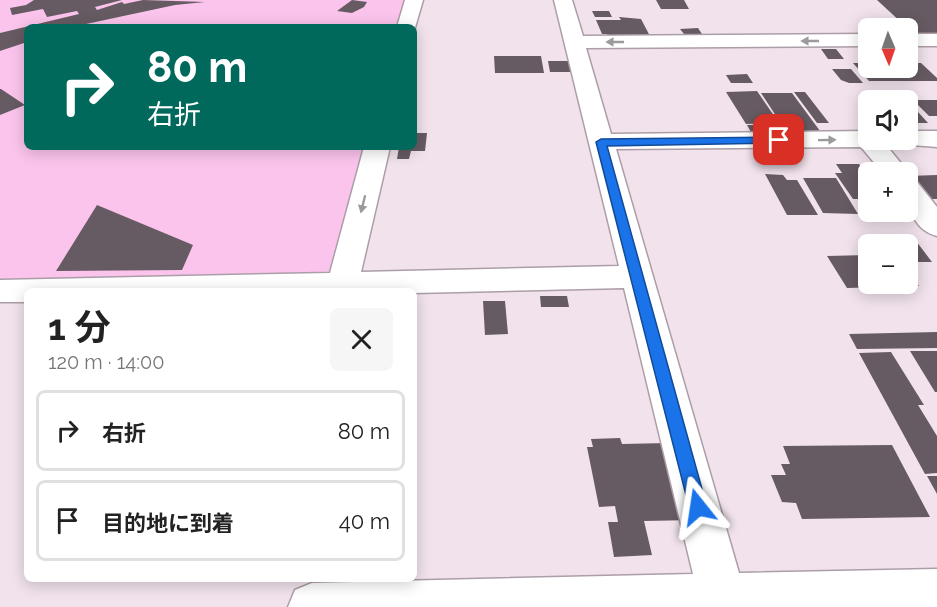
<!DOCTYPE html>
<html lang="ja">
<head>
<meta charset="utf-8">
<style>
	body { margin:0; font-family:Raleway,"Noto Sans JP",sans-serif; background:#f6f6f6; color:#222; height:100vh; display:flex; flex-direction:column; font-size:22px; white-space:nowrap }
	* { box-sizing:border-box; margin:0 }
	p { font-size:20px; color:#767676 }
	.icon { flex:none; width:33px; height:33px; fill:none; stroke:currentColor; stroke-width:2; stroke-linecap:round; stroke-linejoin:round }
	.map { position:relative; flex:1; overflow:hidden }
	.panel { position:absolute; left:24px; top:288px; width:393px; height:294px; display:flex; flex-direction:column; background:#fff; border-radius:9px; box-shadow:0 3px 15px #0003 }
	.panel>* { flex:none }
	.top-card { position:absolute; left:24px; top:24px; width:393px; height:126px; border-radius:9px; box-shadow:0 3px 15px #0003; background:#00695c; color:#fff; overflow:hidden }
	.needle { width:39px; rotate:178deg }
	.controls { position:absolute; left:858px; top:18px; display:grid; gap:12px }
	.controls a { display:grid; place-items:center; width:60px; height:60px; border-radius:9px; background:#fff; box-shadow:0 3px 15px #0003; font-size:30px }
	.pin { position:absolute; display:grid; place-items:center; width:51px; height:51px; color:#fff; margin:-26px; border-radius:12px; box-shadow:0 3px 9px #0006 }
	.me { position:absolute; width:66px; margin:-33px; rotate:345deg; stroke-linejoin:round; filter:drop-shadow(0 0 4px #0008) }
	.turn { display:flex; align-items:center; gap:21px; height:126px; padding:0 24px; font-size:27px }
	.turn .icon { width:78px; height:78px; stroke-width:2.5 }
	.turn b { display:block; font-size:42px; line-height:51px }
	.round { display:grid; place-items:center; flex:none; width:63px; height:63px; border-radius:9px; background:#f6f6f6 }
	.head { display:flex; align-items:center; justify-content:space-between; height:102px; padding:0 24px }
	h1 { font-size:36px; font-weight:700; line-height:45px }
	ul { padding:0; list-style:none }
	li { display:flex; align-items:center; gap:18px; height:81px; margin:0 12px 9px; padding:0 12px; border:3px solid #e0e0e0; border-radius:9px }
	li div { flex:1 }
	li b { display:block; font-size:22px }
	li em { font-style:normal }
	.map>svg:first-child { display:block }
	.green { fill:#fbc4ec }
	.building { fill:#675b63 }
	.lines { fill:none; stroke-linecap:round; stroke-linejoin:round }
	.minor-casing { stroke:#ac9ea8; stroke-width:3 }
	.minor { fill:#fff; fill-rule:evenodd }
	.oneway { fill:#9c9a9c }
	.route { fill:#1a73e8; stroke:#114b97; stroke-width:1.5 }
</style>
</head>
<body>
<div class="map">
<svg width="937" height="607" viewBox="0 0 937 607">
	<rect width="100%" height="100%" fill="#f1e2ec"/>
	<path class="green" d="M0,0H404L397,27H27V147H364L330,272L0,281Z"/>
	<path class="building" d="M34,0H122L95,7L97,10L122,2L124,4L143,0L205,2L175,5L72,27H27V42L0,51V33L79,14L77,11L47,17L43,9L12,15L10,8L26,5Z
		M352,0L367,2L364,7L352,13L337,11Z
		M656,0H684L689,9H661Z
		M877,0H937V36H916Z
		M592,11H609L612,17H595Z
		M619,17L641,19L651,38L609,39L607,34H602L596,20H621Z
		M698,28L702,34H684L680,29Z
		M821,49H836L844,59H828Z
		M494,56H541L544,73H495Z
		M548,61H571L574,72H550Z
		M853,63H868V68H908V63H921L937,78V81H869Z
		M832,69H851L863,83H849L841,80Z
		M747,74L753,83H731L726,75Z
		M0,89H1L25,105L0,115Z
		M757,91L779,123L746,124L726,92Z
		M794,92H805L829,123H817Z
		M761,93H792L823,135L799,136L792,125H782Z
		M913,100H937V116H929Z
		M908,101L928,123H908Z
		M747,125H771L776,134H752Z
		M414,133H427L425,151H411L409,159H397L399,147H414Z
		M836,164H859L868,176V199H853L835,173H842Z
		M765,174L783,175L787,180H797L818,215H787Z
		M937,175V199H925L908,178V176Z
		M803,178H836L858,214L823,213Z
		M859,200H868V212H895L900,218H872Z
		M97,205L193,245L182,270L56,271Z
		M889,241H916L932,262H908V244H892Z
		M868,255V284H908V270L919,286L847,288L827,256Z
		M540,296H567L569,307H541Z
		M483,301H505L508,334L485,335Z
		M937,332V348L857,349L849,334Z
		M910,351H937V392H935Z
		M891,352L924,405H918L937,436V473L925,474L859,353Z
		M620,438L622,444L668,443L695,520L644,521L652,555L614,557L608,522H618L615,506L599,507L587,447H593L591,439Z
		M892,445L930,517L802,519L796,503L782,502L771,475H786L781,464H790L783,446Z
		M927,476H937V494Z"/>
	<g class="lines">
		<defs>
			<path id="minor" d="M405,0H423L414,31V27H397Z
				M554,0H572L583,36L868,34V46L586,48L611,134L868,131V140H882L908,172H882L861,147L616,149L739,573L937,569V607H288L295,590L312,583L693,574L624,288L414,293V291H27V302H0V280L330,273L364,147H390L361,272L619,266Z
				M908,34H937V46H908Z
				M908,131H937V147L899,144L896,140H908Z
				M908,181L918,183L937,207V236C912,230 906,203 908,181Z"/>
		</defs>
		<use href="#minor" class="minor-casing"/>
		<use href="#minor" class="minor"/>
	</g>
	<defs><path id="oneway-solid" d="M-6-.8H1V-3.2L6.5 0L1 3.2V.8H-6Z" transform="scale(1.5)"/></defs>
	<g class="oneway">
		<use href="#oneway-solid" transform="translate(810 41) rotate(180)"/>
		<use href="#oneway-solid" transform="translate(615 42) rotate(180)"/>
		<use href="#oneway-solid" transform="translate(827 140) rotate(-1)"/>
		<use href="#oneway-solid" transform="translate(363 204) rotate(104)"/>
	</g>
	<path class="route" d="M779,137L785,140L783,143L607,146L707,507L704,513L698,515L692,513L689,507L596,142L601,139Z"/>
</svg>
<div class="controls">
<a><svg class="needle" viewBox="-14 -14 28 28"><path d="M0-13l5 13h-10z" fill="#e53935"/><path d="M0 13l5-13h-10z" fill="#767676"/></svg></a>
<a><svg class="icon" aria-label="sound" viewBox="0 0 24 24"><path d="M4 9h4l5-4v14l-5-4H4zM17 9q2 3 0 6"/></svg></a>
<a>+</a>
<a>−</a>
</div>
<div class="pin" style="left:779px;top:140px;background:#d93025"><svg class="icon" aria-label="arrive" viewBox="0 0 24 24"><path d="M6 21V4h12l-3 4 3 4H6"/></svg></div>
<svg class="me" style="left:698px;top:507px" viewBox="-20 -20 40 40"><path d="M0-17L14 15 0 8-14 15z" fill="#1a73e8" stroke="#fff" stroke-width="4"/></svg>
<div class="top-card">
<div class="turn"><svg class="icon" aria-label="right" viewBox="0 0 24 24"><path d="M7 20v-9h11M14 6l5 5-5 5"/></svg><div><b>80 m</b>右折</div></div>
</div>
<section class="panel">
<div class="head"><div><h1>1 分</h1><p>120 m · 14:00</p></div><a class="round"><svg class="icon" aria-label="close" viewBox="0 0 24 24"><path d="M6 6l12 12M18 6L6 18"/></svg></a></div>
<ul>
<li><svg class="icon" aria-label="right" viewBox="0 0 24 24"><path d="M7 20v-9h11M14 6l5 5-5 5"/></svg><div><b>右折</b></div><em>80 m</em></li>
<li><svg class="icon" aria-label="arrive" viewBox="0 0 24 24"><path d="M6 21V4h12l-3 4 3 4H6"/></svg><div><b>目的地に到着</b></div><em>40 m</em></li>
</ul>
</section>
</div>
</body>
</html>
